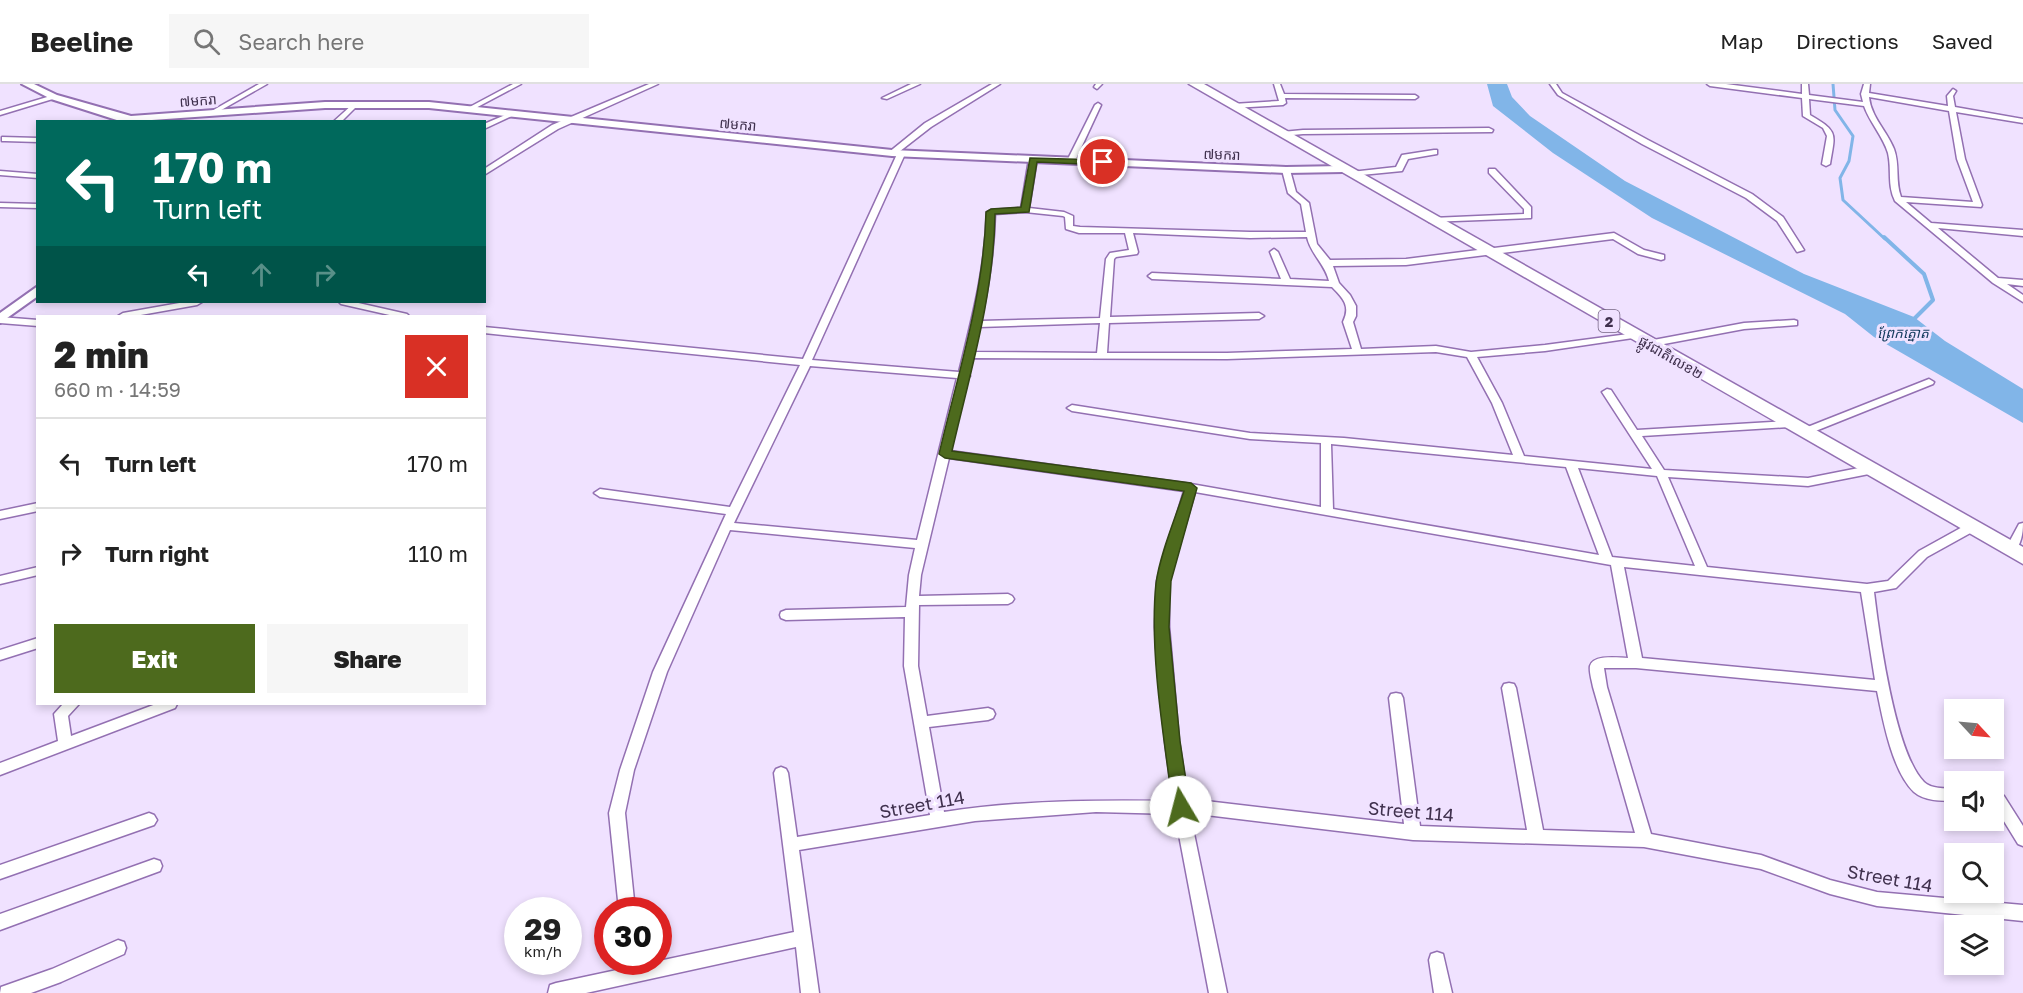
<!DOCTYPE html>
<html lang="en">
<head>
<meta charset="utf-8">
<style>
	body { margin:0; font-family:"Golos Text","Noto Sans Khmer",sans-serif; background:#f6f6f6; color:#222; height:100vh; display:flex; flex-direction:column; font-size:22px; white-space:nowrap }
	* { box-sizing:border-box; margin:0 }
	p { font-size:20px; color:#767676 }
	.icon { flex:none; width:33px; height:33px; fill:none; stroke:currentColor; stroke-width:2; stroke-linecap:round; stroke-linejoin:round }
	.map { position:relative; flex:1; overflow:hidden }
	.panel { position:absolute; left:36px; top:231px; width:450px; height:390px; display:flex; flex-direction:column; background:#fff; border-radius:0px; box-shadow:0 3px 9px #0003 }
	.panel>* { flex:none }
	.guide { position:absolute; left:36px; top:36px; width:450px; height:183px; border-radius:0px; box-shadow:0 3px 9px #0003; background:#00695c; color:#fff; overflow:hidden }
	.needle { width:39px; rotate:116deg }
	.tools { position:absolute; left:1944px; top:615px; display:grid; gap:12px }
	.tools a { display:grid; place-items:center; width:60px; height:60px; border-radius:0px; background:#fff; box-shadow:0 3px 9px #0003; font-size:30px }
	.speed { position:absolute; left:504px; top:813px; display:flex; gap:12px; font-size:30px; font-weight:700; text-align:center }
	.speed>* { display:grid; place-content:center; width:78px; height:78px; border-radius:50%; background:#fff; box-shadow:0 3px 9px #0003; line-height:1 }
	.speed small { font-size:15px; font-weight:400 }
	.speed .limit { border:9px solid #d22; background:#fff; color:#111 }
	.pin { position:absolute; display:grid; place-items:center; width:51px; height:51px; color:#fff; margin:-26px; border:3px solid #fff; border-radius:50%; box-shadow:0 2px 6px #0007 }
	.me { position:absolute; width:66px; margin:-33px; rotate:352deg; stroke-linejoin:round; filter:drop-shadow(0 0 4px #0008) }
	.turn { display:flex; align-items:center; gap:21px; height:126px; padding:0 18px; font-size:27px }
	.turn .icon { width:78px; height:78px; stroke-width:2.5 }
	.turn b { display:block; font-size:42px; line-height:51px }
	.lanes { display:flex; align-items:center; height:57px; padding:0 18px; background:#0003; justify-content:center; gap:30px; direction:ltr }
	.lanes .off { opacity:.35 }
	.round { display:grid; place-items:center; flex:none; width:63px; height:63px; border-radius:0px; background:#f6f6f6 }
	.headline { display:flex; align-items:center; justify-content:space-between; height:102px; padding:0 18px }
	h1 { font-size:36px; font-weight:800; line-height:45px }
	.cta { display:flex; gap:12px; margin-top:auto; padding:12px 18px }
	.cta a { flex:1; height:69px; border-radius:0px; background:#4d6a1d; color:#fff; font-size:24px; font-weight:800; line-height:69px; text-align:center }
	.cta a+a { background:#f6f6f6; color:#222 }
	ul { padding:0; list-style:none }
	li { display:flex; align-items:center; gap:18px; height:90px; padding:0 18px; border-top:2px solid #e0e0e0 }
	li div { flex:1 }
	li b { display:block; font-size:22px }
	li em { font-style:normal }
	header { display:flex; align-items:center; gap:36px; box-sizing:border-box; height:84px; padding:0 30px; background:#fff; border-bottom:2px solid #e0e0e0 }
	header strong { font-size:28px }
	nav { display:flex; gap:33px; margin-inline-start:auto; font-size:21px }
	.search { width:420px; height:54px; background:#f6f6f6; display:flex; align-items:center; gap:15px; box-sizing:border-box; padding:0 21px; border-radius:0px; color:#767676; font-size:22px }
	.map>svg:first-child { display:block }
	.water { fill:#81b5e8 }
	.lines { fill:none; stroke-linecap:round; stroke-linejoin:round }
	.stream-far1 { stroke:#81b5e8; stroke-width:3 }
	.stream { stroke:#81b5e8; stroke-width:4 }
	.minor-casing { stroke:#9370b2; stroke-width:3 }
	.tertiary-casing { stroke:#9370b2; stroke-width:4 }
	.trunk-casing { stroke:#9370b2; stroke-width:3 }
	.minor { fill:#fff; fill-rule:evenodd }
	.tertiary { fill:#fff; fill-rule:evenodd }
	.trunk { fill:#fff; fill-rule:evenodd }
	.route { fill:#4d6a1d; stroke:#324513; stroke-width:1.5 }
	.labels { text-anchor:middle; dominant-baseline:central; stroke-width:6; stroke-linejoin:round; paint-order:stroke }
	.far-street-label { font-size:14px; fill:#3f304d; stroke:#f0e2ff }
	.shield { fill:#f0e2ff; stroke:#746582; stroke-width:1.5 }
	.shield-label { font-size:14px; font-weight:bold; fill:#3f304d }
	.far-water-label { font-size:14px; font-style:italic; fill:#153c5e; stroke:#f0e2ff }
	.near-street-label { font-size:18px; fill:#3f304d; stroke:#f0e2ff }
</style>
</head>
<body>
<header>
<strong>Beeline</strong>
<div class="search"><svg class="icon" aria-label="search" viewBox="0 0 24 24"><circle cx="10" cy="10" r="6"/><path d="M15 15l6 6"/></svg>Search here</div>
<nav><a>Map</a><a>Directions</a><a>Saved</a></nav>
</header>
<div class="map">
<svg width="2023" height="909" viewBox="0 0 2023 909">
	<rect width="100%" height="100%" fill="#f0e2ff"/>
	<path class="water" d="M1487,0H1507L1512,13L1530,32L1625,97L1804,190L1914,233L1945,257L2023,305V339L1874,253L1845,230L1652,134L1553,69L1493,22Z"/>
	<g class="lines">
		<path class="stream-far1" d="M1833,0L1835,26L1853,52L1849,77L1840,94L1843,116L1885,155"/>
		<path class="stream" d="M1884,153L1924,190L1933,216L1912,237"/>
		<defs>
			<path id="minor" d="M259,0H267L216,29L210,28Z
				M513,0H521L470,27L464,26Z
				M649,0H658L558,45L484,91V85L552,41Z
				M911,0H920L887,15L882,14Z
				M992,0H1000L931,43L895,71L888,69L925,39Z
				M1096,0H1102L1097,5L1094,3Z
				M1274,0H1280L1284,10L1415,11L1418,13L1415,15L1285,14L1286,19L1283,21L1233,24L1230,22L1233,20L1279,17Z
				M1550,0H1556L1562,9L1648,56L1752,110L1783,133L1804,166L1797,168L1777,137L1746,114L1642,60L1558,11Z
				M1707,0H1726L1802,10V0H1808L1809,11L1863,18L1861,10L1864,0H1870L1869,9L1948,22L1947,12L1953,5L1956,7L1953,12L1955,23L2023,35V39L1956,28L1965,75L1982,121L1981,123L1906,118L1931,139L2023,146V152L1938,144L1998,194L2023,196V202L2007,200L2023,211V218L1993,199L1895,117C1887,101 1892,86 1888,69C1883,52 1870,39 1864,22L1809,15L1810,31C1839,48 1835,49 1830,80L1826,82L1822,80L1827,52L1823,44L1803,32L1802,14L1710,2ZM1869,13L1949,27L1957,75L1973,118L1901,113C1895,97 1900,81 1894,65C1887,47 1871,33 1869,13Z
				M54,11L56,12V14L0,31V27Z
				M1098,19L1101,21L1075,77L1068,79L1067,77L1095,21Z
				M353,20L358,21L341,38H333Z
				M510,29L516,30L484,45V40Z
				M1489,44L1493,46L1492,48L1303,50L1282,52L1278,50L1282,48L1303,46Z
				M2,53L38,54V58L5,57H2Z
				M1434,66H1437V70L1408,75L1402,87L1351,92L1347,90L1351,88L1396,83L1402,71Z
				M898,68L905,70L812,276L959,288C972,234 985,187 987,128L991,126L1021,124L1029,75L1033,73L1037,75L1029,124L1064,128L1073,132V142L1080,143L1250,148H1306L1301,120L1288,109L1282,86L1286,84L1290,86L1296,108L1309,119L1317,160L1330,176L1406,175L1614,149L1644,166L1664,171V175L1661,176L1638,170L1613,155L1406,181L1333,182L1339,199L1350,211L1356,222V232L1353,238L1361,265L1436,262L1471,268L1545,261L1636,249L1638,251L1633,254L1545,267L1477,273L1502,319L1524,372L1652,385L1602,308L1607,305L1611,306L1637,346L1789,337L1794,340L1789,343L1642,352L1664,386L1808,394L1869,382L1875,386L1869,390L1808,402L1668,393L1707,483L1867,500L1888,497L1919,467L1966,441H1974L1976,444L1974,447L1927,473L1896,504L1874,508C1879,550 1895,669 1924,698C1931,705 1945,704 1954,705V717C1942,717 1924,717 1914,708C1892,687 1883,636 1877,607L1636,584H1604L1607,603L1651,750L1761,771L1830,796L1877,808L2023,821V837L1877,822L1830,810L1761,785L1644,763L1413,756L1206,731L1190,730L1227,909H1209L1175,730L1096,728L975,737L799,766L819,909H801L796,863L586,909H548L550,901L556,899L794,848L774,689L776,685L781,683L786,685L788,689L797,753L930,731L904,582L905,533L786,536L781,534L780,531L781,528L786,526L906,523L909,491L915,464L730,446L667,588L634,686L625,729L635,826H619L609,729L620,686L653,588L726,430L600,413L594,409L600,405L730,423L800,281L484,249V243L803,275ZM1025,128L1063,132L1065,133L1066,145L1079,149H1125L1129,166L1110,169L1106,175L1100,234L981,237C989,201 994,167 995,130ZM1133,149L1250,154L1307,153C1310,169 1325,180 1329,197L1290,195L1278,168L1274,165L1270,168L1281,195L1152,189L1148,192L1152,195L1332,203C1343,214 1351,222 1343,238L1352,265L1227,269H1107L1109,239L1259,235L1264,232L1259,229L1110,233L1114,175L1116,173L1137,170L1138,168ZM1100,239L1097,269L974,268L979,243ZM1436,268L1467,273L1492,319L1513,371L1344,354L1250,349L1072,321L1067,324L1072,327L1250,355L1321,359V423L1191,400L950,367L967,294L970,292L968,290L972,274L1227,275ZM810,282L957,294L917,456L734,439ZM1331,360L1566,383L1599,471L1333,425ZM949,374L1184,407L1157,497L1155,543L1165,657L1173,717C1097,716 1020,716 944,728L929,643L988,636L993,634L995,630L993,626L988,624L927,632L918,582L919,521L1008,520L1012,518L1014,515L1012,512L1008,510L919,512L921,491ZM1578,384L1657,392L1695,482L1612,473ZM1195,408L1611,481L1628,574C1619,574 1593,570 1590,582C1589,588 1592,597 1593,603L1635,749L1543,746L1516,604L1514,600L1509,599L1504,600L1502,604L1527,746L1420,742L1403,614L1401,610L1396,609L1391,610L1389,614L1404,740L1206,717H1188L1179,657L1169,543V497ZM1624,483L1861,508L1875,596L1642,574Z
				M1489,85H1495L1531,123V134L1429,138L1428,136L1432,134L1524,130V125L1489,89Z
				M0,87L38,90V94L0,91Z
				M0,119L38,120V124L0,123Z
				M185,218H202L197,221L135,232H118L123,229Z
				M339,218H354L407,230L409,232H394L341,220Z
				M0,233L38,236V242L0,239Z
				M1794,236L1797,237V241L1744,245L1648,263L1643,260L1648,257L1744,239Z
				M1929,295L1934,298L1933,300L1808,350H1800L1799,348L1800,346Z
				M38,419V427L0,435V427Z
				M2023,439C2023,451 2021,458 2015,469H2007L2005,466L2019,440Z
				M38,483V491L0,500V492Z
				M38,554V564L0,576V566Z
				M63,620H79L68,632L71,652L156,620H177L175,624L0,691V679L58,657L54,630Z
				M1994,708L2004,712L2023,742V762L2018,760L1994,721Z
				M149,729L154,731L157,736L154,741L0,795V781Z
				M154,775L160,777L162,782L160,787L0,846V830Z
				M118,856L124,858L126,864L124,870L61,898L31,909H0L1,903L52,885Z
				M1437,868L1443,870L1452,909H1434L1429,876L1431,870Z"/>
			<path id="tertiary" d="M22,0H34L57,11L131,32L325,18H429L892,66L1286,83L1343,82L1348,85L1343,88L1286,89L892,72L429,24H325L123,38L51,15Z
				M38,202V212L0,239V229Z"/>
			<path id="trunk" d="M1189,0H1204L2023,463V480Z"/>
		</defs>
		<use href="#minor" class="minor-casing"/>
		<use href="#tertiary" class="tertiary-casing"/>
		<use href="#trunk" class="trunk-casing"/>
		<use href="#minor" class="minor"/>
		<use href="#tertiary" class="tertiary"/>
		<use href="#trunk" class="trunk"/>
	</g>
	<path class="route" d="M1030,74L1103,76L1107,78L1103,81L1037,78L1029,128L995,130C994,211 970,289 952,367L1191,399L1197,404L1171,497L1169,543L1180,657L1190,723L1187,728L1181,730L1175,728L1173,723C1164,655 1149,566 1156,499C1160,470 1175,435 1184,407L945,374L939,370C958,290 984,210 986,128L991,125L1021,123Z"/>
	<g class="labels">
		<g class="far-street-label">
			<text transform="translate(198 16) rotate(-4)">៧មករា</text>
			<text transform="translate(738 40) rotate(5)">៧មករា</text>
			<text transform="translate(1222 70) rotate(2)">៧មករា</text>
			<text transform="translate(1671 273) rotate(30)">ផ្លូវជាតិលេខ២</text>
		</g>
		<rect class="shield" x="1598.5" y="226" width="21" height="22" rx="4.5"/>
		<g class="shield-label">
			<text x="1609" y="237">2</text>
		</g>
		<g class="far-water-label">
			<text x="1903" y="248">ព្រែកត្នោត</text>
		</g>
		<g class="near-street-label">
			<text transform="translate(922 720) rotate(-10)">Street 114</text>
			<text transform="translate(1411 727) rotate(5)">Street 114</text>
			<text transform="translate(1890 794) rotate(10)">Street 114</text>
		</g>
	</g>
</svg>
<div class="tools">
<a><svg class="needle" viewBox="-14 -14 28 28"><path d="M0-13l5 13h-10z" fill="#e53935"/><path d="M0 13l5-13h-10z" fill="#767676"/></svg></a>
<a><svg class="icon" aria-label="sound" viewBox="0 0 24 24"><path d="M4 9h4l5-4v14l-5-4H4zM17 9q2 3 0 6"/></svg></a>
<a><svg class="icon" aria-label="search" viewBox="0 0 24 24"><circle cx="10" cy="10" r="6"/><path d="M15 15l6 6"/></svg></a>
<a><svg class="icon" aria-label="layers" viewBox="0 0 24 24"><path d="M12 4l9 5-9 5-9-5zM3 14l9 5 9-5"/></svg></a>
</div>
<div class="speed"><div>29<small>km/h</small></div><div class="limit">30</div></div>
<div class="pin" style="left:1103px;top:78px;background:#d93025"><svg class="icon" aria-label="arrive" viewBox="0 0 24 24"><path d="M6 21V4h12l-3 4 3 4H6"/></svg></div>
<svg class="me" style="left:1181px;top:723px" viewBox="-20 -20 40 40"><circle r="19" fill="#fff"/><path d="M0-13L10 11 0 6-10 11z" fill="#4d6a1d"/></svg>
<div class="guide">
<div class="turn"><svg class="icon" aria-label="left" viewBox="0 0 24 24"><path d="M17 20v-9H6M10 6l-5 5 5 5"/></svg><div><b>170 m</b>Turn left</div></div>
<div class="lanes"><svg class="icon" aria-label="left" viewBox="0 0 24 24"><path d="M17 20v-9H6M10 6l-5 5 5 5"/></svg><svg class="icon off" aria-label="ahead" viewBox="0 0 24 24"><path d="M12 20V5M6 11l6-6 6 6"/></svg><svg class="icon off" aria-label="right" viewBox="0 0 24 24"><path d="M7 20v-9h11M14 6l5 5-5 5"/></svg></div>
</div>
<section class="panel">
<div class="headline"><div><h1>2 min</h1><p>660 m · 14:59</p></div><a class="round" style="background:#d93025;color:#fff"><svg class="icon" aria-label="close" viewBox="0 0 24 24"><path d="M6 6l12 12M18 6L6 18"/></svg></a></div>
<ul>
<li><svg class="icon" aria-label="left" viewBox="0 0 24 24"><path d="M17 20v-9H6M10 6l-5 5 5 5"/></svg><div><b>Turn left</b></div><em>170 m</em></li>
<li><svg class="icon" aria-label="right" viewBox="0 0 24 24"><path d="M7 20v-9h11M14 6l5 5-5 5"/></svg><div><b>Turn right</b></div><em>110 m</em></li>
</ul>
<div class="cta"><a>Exit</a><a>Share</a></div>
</section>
</div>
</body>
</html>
